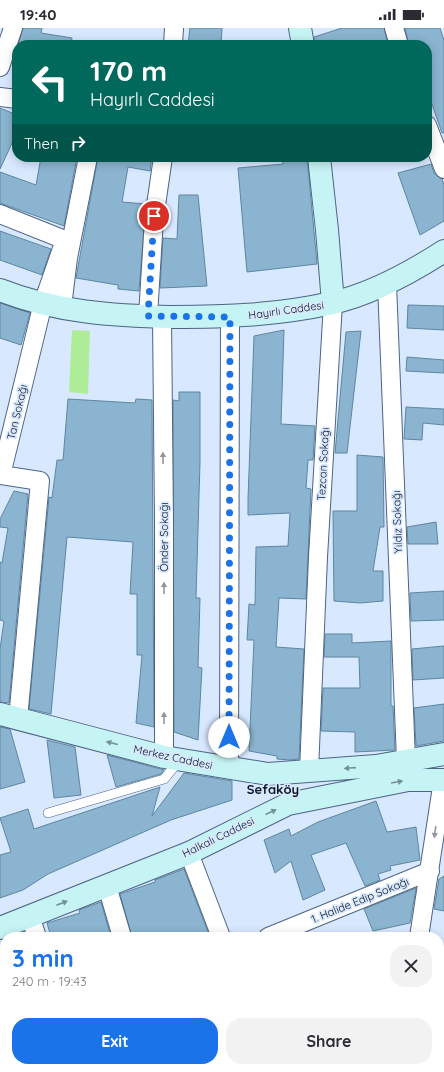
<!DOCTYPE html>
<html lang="en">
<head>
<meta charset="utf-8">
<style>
	body { margin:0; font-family:Quicksand,sans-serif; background:#f2f2f3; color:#2b2b33; height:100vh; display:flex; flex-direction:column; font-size:15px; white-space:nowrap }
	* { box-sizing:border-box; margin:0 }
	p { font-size:13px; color:#7c7c81 }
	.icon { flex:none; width:22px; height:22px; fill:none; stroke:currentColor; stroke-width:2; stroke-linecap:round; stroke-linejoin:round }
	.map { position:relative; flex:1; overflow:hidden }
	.side { position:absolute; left:0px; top:904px; width:444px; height:140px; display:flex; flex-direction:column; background:#fff; border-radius:16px 16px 0 0; box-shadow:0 2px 10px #0003 }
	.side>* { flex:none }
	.top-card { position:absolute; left:12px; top:12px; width:420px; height:122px; border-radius:16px; box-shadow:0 2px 10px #0003; background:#00695c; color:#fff; overflow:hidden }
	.pin { position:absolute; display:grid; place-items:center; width:34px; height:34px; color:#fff; margin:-17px; border:2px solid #fff; border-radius:50%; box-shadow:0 1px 4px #0007 }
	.me { position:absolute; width:44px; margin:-22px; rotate:0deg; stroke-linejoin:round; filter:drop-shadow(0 0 3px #0008) }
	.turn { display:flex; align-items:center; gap:14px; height:84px; padding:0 12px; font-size:18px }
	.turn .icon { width:52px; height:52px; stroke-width:2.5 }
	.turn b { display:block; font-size:28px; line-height:34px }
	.then { display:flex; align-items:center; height:38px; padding:0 12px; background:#0003; gap:8px; font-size:15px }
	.round { display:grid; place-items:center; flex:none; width:42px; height:42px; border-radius:16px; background:#f2f2f3 }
	.overview { display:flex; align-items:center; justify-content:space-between; height:68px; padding:0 12px }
	h1 { font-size:24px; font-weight:800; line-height:30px; color:#1a73e8 }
	.action { display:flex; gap:8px; margin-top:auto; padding:8px 12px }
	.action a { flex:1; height:46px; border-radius:16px; background:#1a73e8; color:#fff; font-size:16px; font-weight:800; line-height:46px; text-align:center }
	.action a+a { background:#f2f2f3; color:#2b2b33 }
	.status { display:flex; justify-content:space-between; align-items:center; height:28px; padding:0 20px; background:#fff; direction:ltr }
	.status svg { height:11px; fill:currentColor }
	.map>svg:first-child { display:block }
	.green { fill:#afec98 }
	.building { fill:#8ab4cf; stroke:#5e86a0 }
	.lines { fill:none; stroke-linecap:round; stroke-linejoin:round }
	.lane-casing { stroke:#4d6484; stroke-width:10 }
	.street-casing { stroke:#4d6484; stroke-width:20 }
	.secondary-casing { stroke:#4d6484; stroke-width:24 }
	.lane { stroke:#fff; stroke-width:9 }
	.street { stroke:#fff; stroke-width:18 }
	.secondary { stroke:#c6f3f4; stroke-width:22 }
	.oneway { fill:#92969c }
	.oneway2 { fill:#729096 }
	.route { stroke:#1a73e8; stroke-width:7; stroke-dasharray:0 12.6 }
	.labels { text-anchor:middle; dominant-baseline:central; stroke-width:3.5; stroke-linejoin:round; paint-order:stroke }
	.street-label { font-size:11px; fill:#0c1623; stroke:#d8e8ff }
	.quarter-label { font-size:13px; font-weight:bold; fill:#0c1623; stroke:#d8e8ff }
</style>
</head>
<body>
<div class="status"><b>19:40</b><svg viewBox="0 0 49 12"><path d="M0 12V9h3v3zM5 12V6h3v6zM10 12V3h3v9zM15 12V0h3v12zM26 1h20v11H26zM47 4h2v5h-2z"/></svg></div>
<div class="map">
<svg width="444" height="1044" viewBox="0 0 444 1044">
	<rect width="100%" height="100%" fill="#d8e8ff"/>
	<path class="green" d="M72,302L90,303L88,366L69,364Z"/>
	<path class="building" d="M23,0H42L41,5L72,10L71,17H18Z
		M190,0H222L221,17H188Z
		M342,0H384L388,17H315L314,9Z
		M405,0H440L444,12V105H442L427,62V17H409Z
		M0,80L17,87V116L12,115L0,141Z
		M41,129H77L64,198L0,175V144L36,157Z
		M98,129H152L150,143L128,139L122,174L146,176L139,263L118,261V257L76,250Z
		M282,129H307L317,236L247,244L238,140L283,136Z
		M431,136L434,145L442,151L444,157V193L420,207L398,145Z
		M179,167H198L207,258L160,260L163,210L177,211Z
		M0,203L51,221L42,247L0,232Z
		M0,275L30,285L21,317L0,310Z
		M408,277L444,278V302L407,300Z
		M284,302L281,396L315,398L313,432H308L306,460L311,461L306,571L279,570L276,619L304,621L299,731L290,732L277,731V728L249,723L254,612H247L249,576L255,577L256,519L288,518L290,485L248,487V471L254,308Z
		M361,303L347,425H335L346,304Z
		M407,329L444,332V345L406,343Z
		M179,364H200V434L196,570H200L198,639L202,640L198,712L174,704L173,372L179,373Z
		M68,371L135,375L136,371L152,372L154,699L136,695L142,627H137V566H130L133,514L67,509L51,686L29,681L49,469L52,470L57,432H63Z
		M406,379L444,381V397L423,395L422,412L404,411Z
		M357,427L383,429L384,499H380L373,543H383V573L360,575L334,573L333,483H357Z
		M14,463L28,466L9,675L0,674V621L4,593L0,592V534L2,535L8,500L0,499V491Z
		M436,494L438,516H408L407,499Z
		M444,563V592L411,593L410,565Z
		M325,606H352V615L391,613V678H393L395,722L355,724V704L321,703L323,660H360L359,629H324Z
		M444,618V650L413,652L412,621Z
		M444,676V713L416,718L414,680Z
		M0,699L10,701L25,754L0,761Z
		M47,712L75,719L81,767L54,770Z
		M107,727L161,741L164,742L161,746L116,759Z
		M184,745L232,753V772L171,792L48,846L23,862L0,870V827L11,824L0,790L28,781L34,801L160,759L152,788Z
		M376,773L387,804L416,799L420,832L390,838L391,842L378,846L380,852L365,858L346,815L311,827L325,862L303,872L291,833L275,845L264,812L289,801L291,808L318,794Z
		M184,841L210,909H132L120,866L155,854V852Z
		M444,848V883L434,881L439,851Z
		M416,860L410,895L373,903L364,881Z
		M101,874L111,909H51L47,895L80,885L79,882Z"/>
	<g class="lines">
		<defs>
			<path id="lane" d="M48,785L164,751L179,733"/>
			<path id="street" d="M394,0L399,17
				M173,17L174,0
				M0,39L13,0
				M0,69L17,71
				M427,97L444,141
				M0,186L65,212L43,275L1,447L40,453L18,691
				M387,256L406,732
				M62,279L68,230L88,129
				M148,288L154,191L163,129
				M162,288L164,494V729
				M229,740L230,289
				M309,743L318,529L333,275
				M189,825L221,909
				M107,858L122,909
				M30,888L37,909
				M268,909L430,843
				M419,909L443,752
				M78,1039L80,1044
				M161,1039L162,1044
				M272,1039L274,1044
				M398,1044L399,1039"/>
			<path id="secondary" d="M300,0L303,17
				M319,129L327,202L333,275
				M0,262C55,284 114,288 172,289C227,289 278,287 332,275C372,266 410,245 444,223
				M0,686L164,729L268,746L376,738L444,726
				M0,900L189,825L288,776L408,752H444"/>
		</defs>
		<use href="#lane" class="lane-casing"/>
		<use href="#street" class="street-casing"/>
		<use href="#secondary" class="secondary-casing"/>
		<use href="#lane" class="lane"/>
		<use href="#street" class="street"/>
		<use href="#secondary" class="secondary"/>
	</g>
	<defs><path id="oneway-solid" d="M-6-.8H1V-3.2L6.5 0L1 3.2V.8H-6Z"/></defs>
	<g class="oneway">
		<use href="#oneway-solid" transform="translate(163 430) rotate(-91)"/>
		<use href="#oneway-solid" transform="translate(164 560) rotate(-90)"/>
		<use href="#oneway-solid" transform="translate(164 690) rotate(-90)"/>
		<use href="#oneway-solid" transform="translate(435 804) rotate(98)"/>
	</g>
	<g class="oneway2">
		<use href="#oneway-solid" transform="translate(112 715) rotate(-166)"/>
		<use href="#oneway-solid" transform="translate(350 740) rotate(176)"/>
		<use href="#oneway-solid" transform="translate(397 754) rotate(-10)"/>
		<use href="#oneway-solid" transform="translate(271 784) rotate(-25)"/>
		<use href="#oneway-solid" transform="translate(62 875) rotate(-21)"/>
	</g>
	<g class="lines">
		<path class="route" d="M154,188L148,288L230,289L229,709"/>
	</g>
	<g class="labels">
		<g class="street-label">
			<text transform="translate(286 282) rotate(-8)">Hayırlı Caddesi</text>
			<text transform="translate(17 384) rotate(-77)">Tan Sokağı</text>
			<text transform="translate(323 436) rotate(-87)">Tezcan Sokağı</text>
			<text transform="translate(397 494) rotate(-92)">Yıldız Sokağı</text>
			<text transform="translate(164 509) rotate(-90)">Önder Sokağı</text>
			<text transform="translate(173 729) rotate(12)">Merkez Caddesi</text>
			<text transform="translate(218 809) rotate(-26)">Halkalı Caddesi</text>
			<text transform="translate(360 872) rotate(-22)">1. Halide Edip Sokağı</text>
		</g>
		<g class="quarter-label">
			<text x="273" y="761">Sefaköy</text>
		</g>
	</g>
</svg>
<div class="pin" style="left:154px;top:188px;background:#d93025"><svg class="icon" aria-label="arrive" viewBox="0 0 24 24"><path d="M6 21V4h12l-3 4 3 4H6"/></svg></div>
<svg class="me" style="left:229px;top:709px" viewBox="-20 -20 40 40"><circle r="19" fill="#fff"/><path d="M0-13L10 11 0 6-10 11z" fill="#1a73e8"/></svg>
<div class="top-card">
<div class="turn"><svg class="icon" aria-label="left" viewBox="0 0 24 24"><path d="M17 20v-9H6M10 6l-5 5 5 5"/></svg><div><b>170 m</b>Hayırlı Caddesi</div></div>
<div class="then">Then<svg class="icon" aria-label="right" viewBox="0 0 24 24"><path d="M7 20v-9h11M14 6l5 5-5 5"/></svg></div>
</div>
<section class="side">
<div class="overview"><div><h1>3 min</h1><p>240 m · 19:43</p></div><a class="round"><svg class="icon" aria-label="close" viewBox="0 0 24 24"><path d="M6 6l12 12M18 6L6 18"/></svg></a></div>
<div class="action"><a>Exit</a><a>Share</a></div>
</section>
</div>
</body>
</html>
